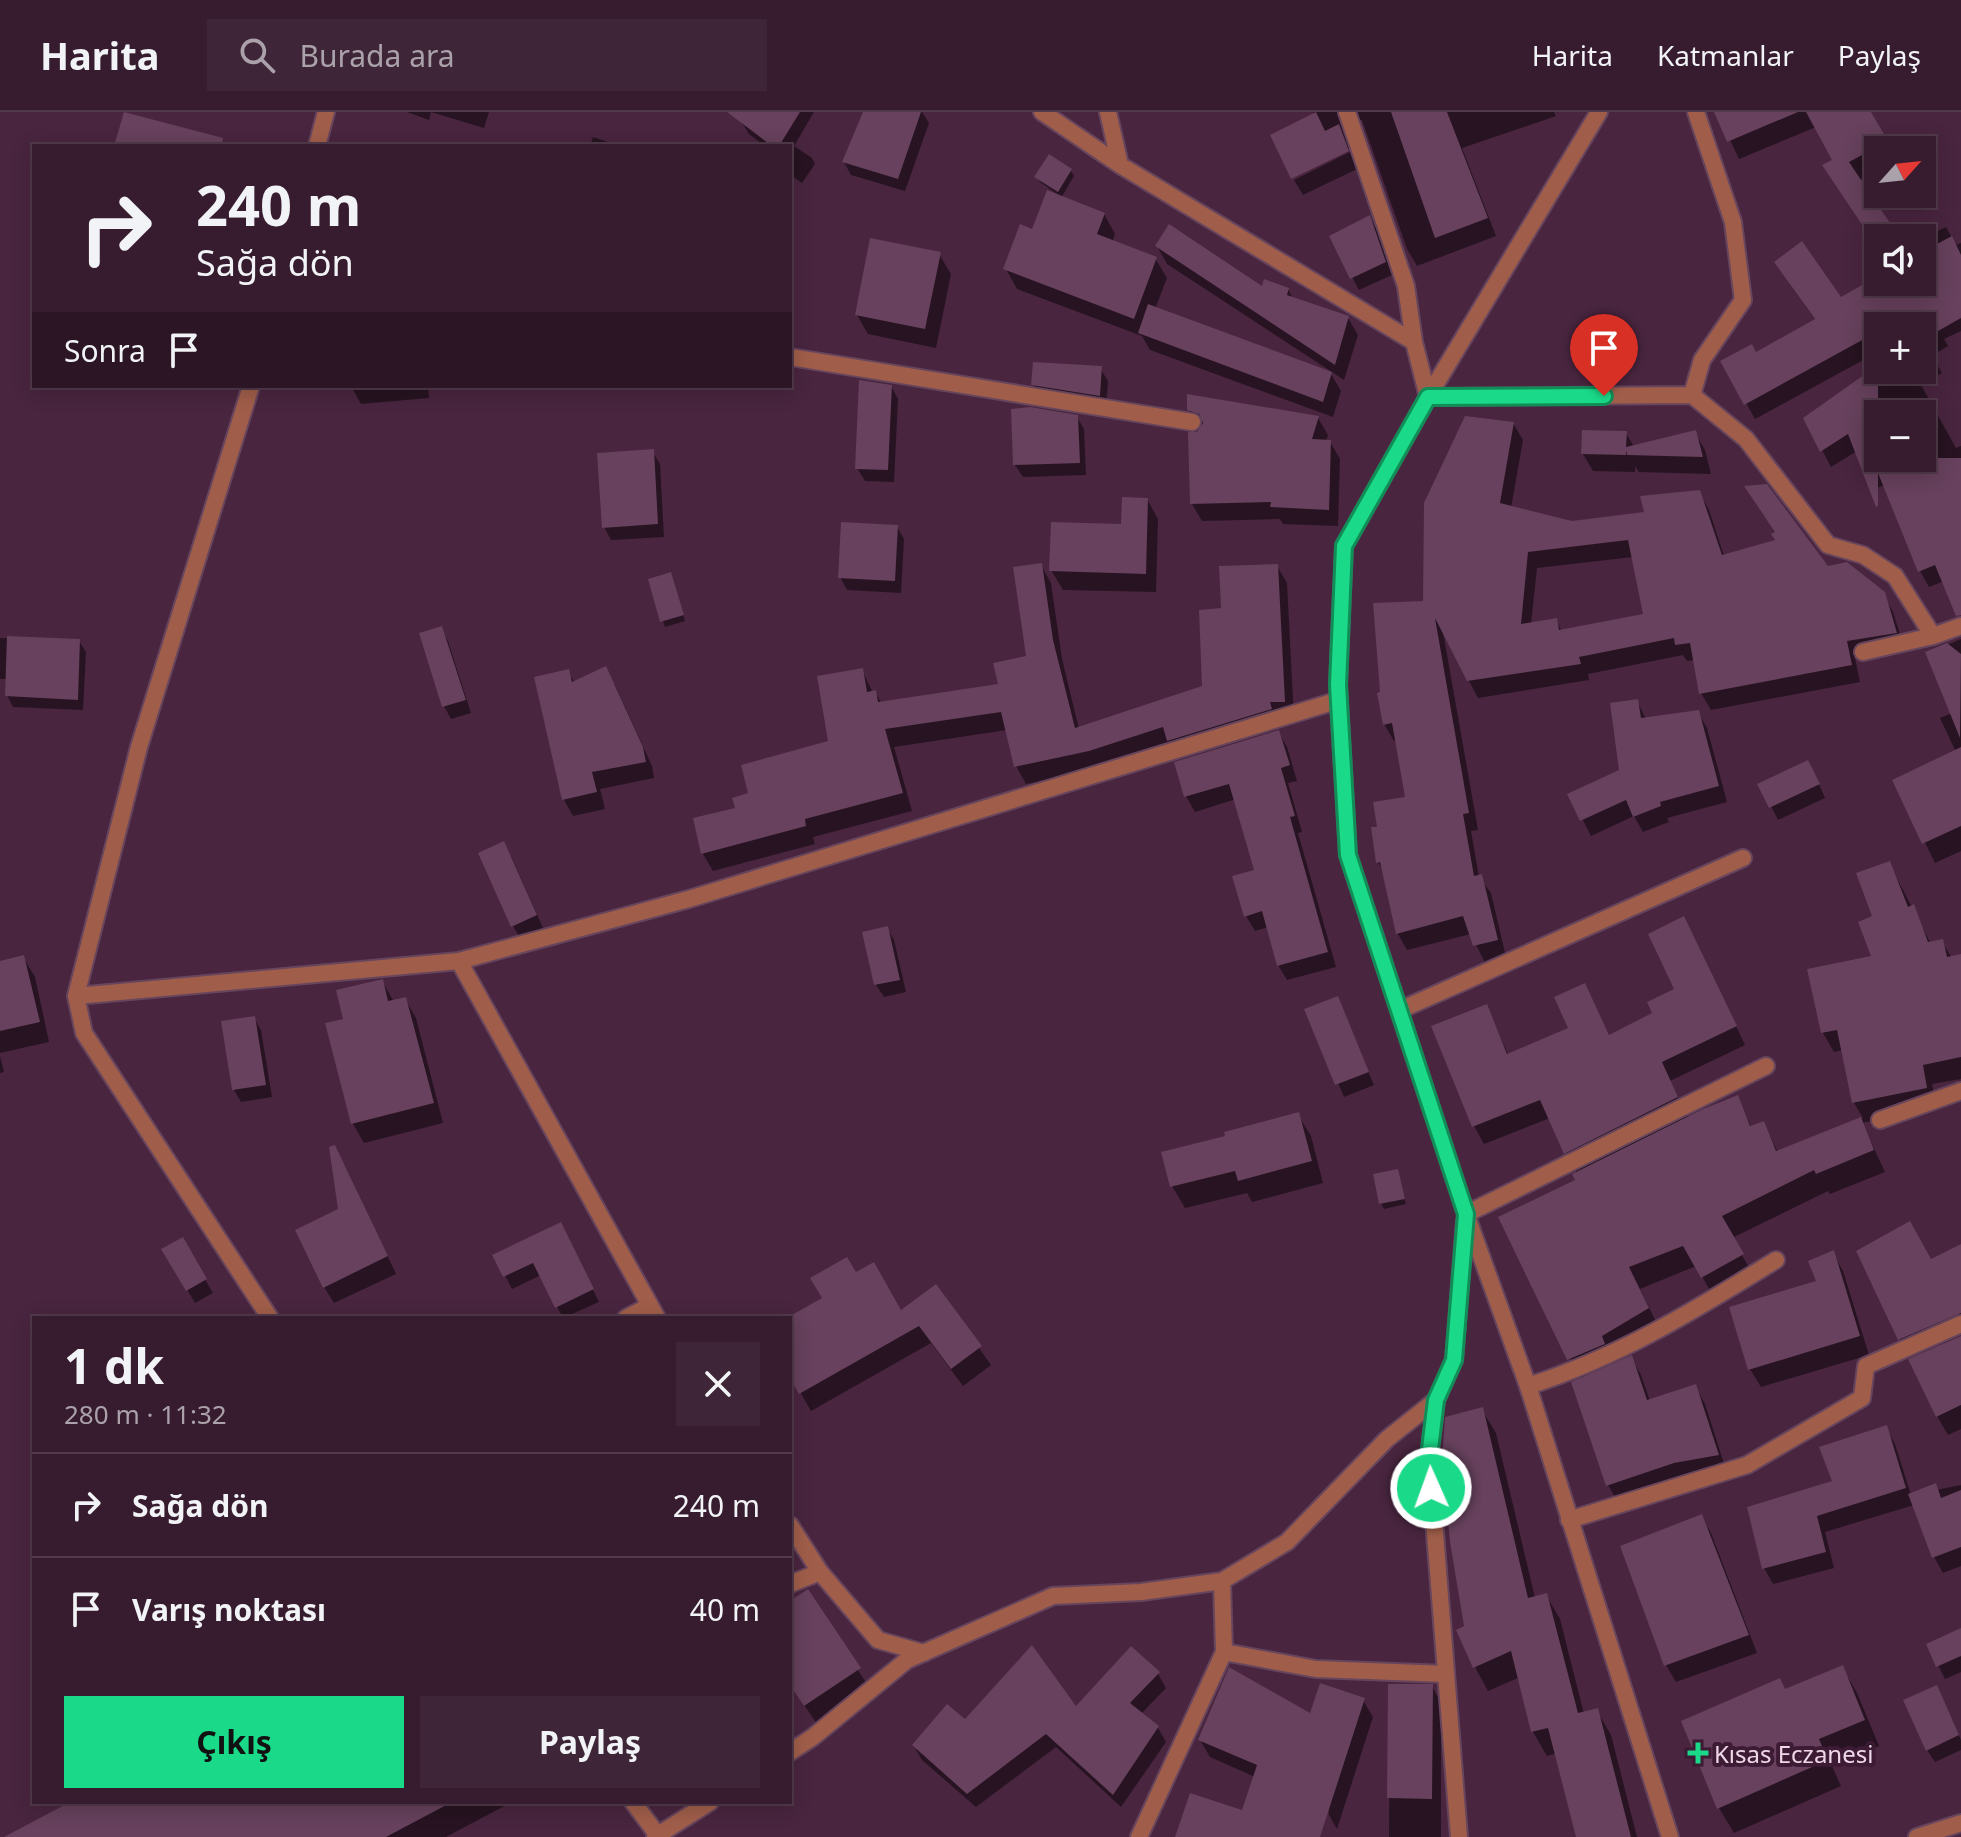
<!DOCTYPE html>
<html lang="tr">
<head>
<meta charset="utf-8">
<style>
	body { margin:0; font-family:"Noto Sans",sans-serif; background:#3e2537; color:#f1f3f6; height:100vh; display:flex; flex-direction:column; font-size:30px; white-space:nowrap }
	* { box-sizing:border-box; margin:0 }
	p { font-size:26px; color:#aaa1aa }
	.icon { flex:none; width:44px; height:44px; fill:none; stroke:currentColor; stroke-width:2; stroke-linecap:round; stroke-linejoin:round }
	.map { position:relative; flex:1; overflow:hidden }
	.drawer { position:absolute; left:32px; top:1204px; width:760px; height:488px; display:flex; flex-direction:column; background:#371c2f; border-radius:0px; box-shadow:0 4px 20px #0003,0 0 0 2px #513a4b }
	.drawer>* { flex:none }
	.banner { position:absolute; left:32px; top:32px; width:760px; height:244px; border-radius:0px; box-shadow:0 4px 20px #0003,0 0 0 2px #513a4b; background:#371c2f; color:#f1f3f6; overflow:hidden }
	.needle { width:52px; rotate:63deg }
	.fabs { position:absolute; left:1864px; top:24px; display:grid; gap:16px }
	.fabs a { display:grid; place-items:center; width:72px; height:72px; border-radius:0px; background:#371c2f; box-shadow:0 4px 20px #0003,0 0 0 2px #513a4b; font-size:40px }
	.pin { position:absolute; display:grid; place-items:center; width:68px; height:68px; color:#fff; margin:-82px -34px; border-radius:50% 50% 50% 0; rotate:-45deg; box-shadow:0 0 8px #0007 }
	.pin .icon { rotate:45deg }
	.me { position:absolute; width:88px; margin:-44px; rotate:358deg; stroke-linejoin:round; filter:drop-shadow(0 0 6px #0008) }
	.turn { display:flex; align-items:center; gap:28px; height:168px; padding:0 32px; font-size:36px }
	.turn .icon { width:104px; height:104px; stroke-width:2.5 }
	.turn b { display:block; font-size:56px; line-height:68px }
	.then { display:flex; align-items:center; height:76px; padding:0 32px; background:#0003; gap:16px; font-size:30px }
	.round { display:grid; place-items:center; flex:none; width:84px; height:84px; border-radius:0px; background:#3e2537 }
	.summary { display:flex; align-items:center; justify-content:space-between; height:136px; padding:0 32px }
	h1 { font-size:48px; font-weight:700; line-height:60px }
	.primary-button { display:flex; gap:16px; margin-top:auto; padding:16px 32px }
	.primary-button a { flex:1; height:92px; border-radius:0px; background:#1ad988; color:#111; font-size:32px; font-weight:700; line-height:92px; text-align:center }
	.primary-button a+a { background:#3e2537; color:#f1f3f6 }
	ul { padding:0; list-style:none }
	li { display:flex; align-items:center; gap:24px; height:104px; padding:0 32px; border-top:2px solid #513a4b }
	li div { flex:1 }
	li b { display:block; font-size:30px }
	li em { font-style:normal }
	header { display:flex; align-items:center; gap:48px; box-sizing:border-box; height:112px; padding:0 40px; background:#371c2f; border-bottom:2px solid #513a4b }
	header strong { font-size:38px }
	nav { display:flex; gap:44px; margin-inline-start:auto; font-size:28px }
	.search { width:560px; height:72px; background:#3e2537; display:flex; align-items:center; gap:20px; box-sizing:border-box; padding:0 28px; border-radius:0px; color:#aaa1aa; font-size:30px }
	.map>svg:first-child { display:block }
	.shadow { fill:#0007; fill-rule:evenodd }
	.building { fill:#67415d; fill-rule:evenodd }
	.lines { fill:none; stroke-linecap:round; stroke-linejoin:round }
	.minor-casing { stroke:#67455d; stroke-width:20 }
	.tertiary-casing { stroke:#67455d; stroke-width:20 }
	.minor { stroke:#a05e4a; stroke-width:16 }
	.tertiary { stroke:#a05e4a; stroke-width:16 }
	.route-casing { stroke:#118d58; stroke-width:20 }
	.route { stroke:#1ad988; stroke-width:14 }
	.poi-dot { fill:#1ad988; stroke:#3e1b35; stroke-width:3 }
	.labels { text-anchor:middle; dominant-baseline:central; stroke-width:8; stroke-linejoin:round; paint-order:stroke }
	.poi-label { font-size:24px; fill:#eed7e7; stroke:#3e1b35; text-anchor:start }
</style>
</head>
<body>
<header>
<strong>Harita</strong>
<div class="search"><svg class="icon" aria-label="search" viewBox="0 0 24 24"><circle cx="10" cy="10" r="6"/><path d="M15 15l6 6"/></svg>Burada ara</div>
<nav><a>Harita</a><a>Katmanlar</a><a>Paylaş</a></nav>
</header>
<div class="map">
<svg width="1961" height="1725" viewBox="0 0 1961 1725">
	<rect width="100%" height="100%" fill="#49253f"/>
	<path class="shadow" d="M407,0H489L484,16L431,0L429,8Z
		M746,0H814L794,34L812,46L815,52L802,71L790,63V34H765L749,22L741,9Z
		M865,0H922L929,11L905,79L851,63L844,50Z
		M1313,0H1554L1556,4L1462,36L1496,124L1417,154L1407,137L1362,8L1353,7L1345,17L1351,36L1292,64L1315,3Z
		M1717,0H1870L1891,38H1878V58L1859,68L1889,116L1873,127L1835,71V49L1816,15L1739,47Z
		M593,25L620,34H590Z
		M1352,39L1357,57L1303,83L1294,68Z
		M1071,59L1074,64L1061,86L1104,102L1115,122L1112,130L1155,146L1167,166L1155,197L1331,262L1341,279L1333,305L1150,238L1142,224L1017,177L1006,157L1060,84L1040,70L1037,65Z
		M1370,106L1377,118L1392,163L1359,178L1331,125Z
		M1946,115L1956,133L1961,131V219L1944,227L1948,234L1932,244L1942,261L1921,273L1956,336L1961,334V494L1944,469L1929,475L1920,459L1885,373L1874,377L1857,339L1831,355L1805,306L1878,255V258H1922V214H1878V240L1755,307L1723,250L1755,242L1816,209L1786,166L1841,187L1878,167V170H1922V126ZM1878,302H1922V346H1878Z
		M1157,134L1263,177H1288L1293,187L1348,206L1358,223L1344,268L1167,152Z
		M939,142L951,162L936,236L868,222L857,203Z
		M1100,256L1108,269L1106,296L1041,285L1033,272Z
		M351,274H428L429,286L361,292Z
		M891,274L898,287L894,370L865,369L857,356Z
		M1189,298L1318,306L1328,323L1326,330H1330L1340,347L1338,414L1283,412L1280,407L1202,409L1192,392L1198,322L1202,316Z
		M1077,305L1084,317L1086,363L1023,365L1015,353Z
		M1513,311L1523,328L1511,396L1571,411L1646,402L1699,380L1709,398L1724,444L1827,457L1883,482L1893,500L1905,538L1855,546L1860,570L1711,598L1701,581L1695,548L1687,549L1683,543L1588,562L1589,568L1478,586L1443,520L1478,718L1471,719L1479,765L1491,781L1506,845L1485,851L1471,822L1407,838L1398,822L1385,762L1378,750L1379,716L1407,687L1397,629H1394L1384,612L1425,491ZM1633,445L1645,504L1562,520L1556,508L1531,512L1537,456Z
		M1626,321L1634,335L1695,321L1705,338L1711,362L1639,360L1635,354V360L1593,359L1583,342Z
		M652,339L660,352L664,425L611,428L604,415Z
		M1147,387L1158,407L1156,480L1063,478L1051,458L1123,414Z
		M897,415L904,427L901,481L847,478L840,465Z
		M1041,453L1051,471L1062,547L1079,617L1205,576L1224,498L1277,454L1287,471L1294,607L1279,608L1281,615L1179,646L1172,633L1100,656L1026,672L1016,654L1007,618L894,635L912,699L813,725L815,732L713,759L703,742L695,707L738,697L751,683L831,630L862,558L873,581L875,580L882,592L1001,574L1028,545Z
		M650,468H673L685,509L665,515Z
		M441,516L448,529L471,601L451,607L444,594Z
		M0,526L79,529L86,540L83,598L13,595L7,583V567H0Z
		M1961,527V739L1935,751L1895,669L1956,640L1940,606L1952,601L1928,541Z
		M568,560L575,571L615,573L652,654L654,666L600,677L605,697L573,704L564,688L536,567Z
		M1637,589L1646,607L1698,600L1707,616L1727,690L1667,706L1669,710L1643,720L1634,704L1591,724L1570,683L1621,659Z
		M1278,620L1287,635L1297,669L1288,671L1302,720L1298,721L1336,855L1287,868L1278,853L1268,815L1255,819L1246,804L1256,759L1236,687L1195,700L1186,684L1176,652Z
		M1815,663L1825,686L1778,708L1760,672Z
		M511,744L543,816L520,826L513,814Z
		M1889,751L1931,832L1942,830L1952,846L1961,844V967L1932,972L1937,996L1862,1011L1885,1060L1830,1082L1828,1079L1732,1126L1754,1164L1715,1187L1696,1154L1640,1177L1660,1218L1612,1246L1616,1253L1631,1246L1641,1263L1650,1289L1695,1274L1705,1292L1727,1361L1618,1390L1608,1373L1581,1268L1500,1106L1578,1068L1577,1062L1550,1006L1484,1032L1474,1014L1486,894L1509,944L1570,917L1584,873L1610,925L1655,902L1677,878L1694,825L1745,933L1670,969L1689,1007L1737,986L1752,1016L1763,1011L1778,1040L1863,1006L1854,991L1843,938L1834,940L1823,921L1873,845L1875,805Z
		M887,816L894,828L906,880L884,885L876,873Z
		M23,845L35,865L49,930L0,941V851Z
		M382,869L394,890L405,887L416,906L443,1011L364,1031L353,1012L327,913L346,908Z
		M1337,886L1374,973L1344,985L1307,898Z
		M254,906L261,918L272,985L241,990L234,978Z
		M0,944L4,960L0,961Z
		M1298,1003L1311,1024L1323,1071L1252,1090L1247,1081L1185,1096L1172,1074L1228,1025Z
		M344,1052L396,1162L334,1191L324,1175L340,1098Z
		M1397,1059L1406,1092L1384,1097L1381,1091Z
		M567,1125L599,1190L563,1206L541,1163L512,1177L495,1144Z
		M182,1128L213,1181L195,1191L164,1138Z
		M1961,1134V1220L1909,1242L1900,1227L1930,1149Z
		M1833,1141L1843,1159L1869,1243L1761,1275L1750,1257L1819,1170Z
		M855,1163L901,1200L936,1175L991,1253L963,1274L931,1231L811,1299L790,1262V1207L825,1187Z
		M1961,1225V1317L1948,1323L1937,1304Z
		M1482,1298L1496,1321L1535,1486L1546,1483L1560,1507L1584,1602L1597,1599L1611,1623L1637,1725H1578L1557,1641L1547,1644L1533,1620L1520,1565L1488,1579L1475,1555L1466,1515Z
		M1886,1316L1895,1332L1911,1383L1961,1373V1454L1943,1461L1934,1445L1914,1393L1825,1420L1834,1456L1773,1472L1764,1456L1835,1370Z
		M1701,1404L1711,1421L1757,1541L1676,1570L1666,1553Z
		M808,1480L870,1577L817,1612L790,1572V1491Z
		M1961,1519V1560L1945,1567L1928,1533Z
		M1842,1555L1857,1581L1879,1634L1832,1654L1841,1674L1734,1721L1719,1696L1785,1579Z
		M1158,1562L1166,1576L1141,1602L1158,1616L1166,1630L1121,1695L1056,1635L976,1695L922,1648L914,1634L965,1610L1076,1597Z
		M1319,1573L1363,1588L1373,1605L1337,1717L1329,1703L1326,1662L1305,1725H1178L1244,1701L1255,1665L1210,1645L1200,1628L1321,1609Z
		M1390,1574H1432L1441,1591V1725H1389Z
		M1943,1588L1961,1628V1638L1935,1650L1927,1638Z
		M74,1690H512L446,1725H34Z"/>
	<path class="building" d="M124,0L223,26L222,34H114Z
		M727,0H800L779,34H772Z
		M863,0H921L898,67L842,50Z
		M1316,0L1325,19L1339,12L1349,39L1291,67L1270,23Z
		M1391,0H1447L1488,106L1435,126Z
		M1714,0H1798L1727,30Z
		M1806,0H1871L1888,29L1849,50L1900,126H1871L1822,53L1832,48Z
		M1049,42L1072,57L1058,80L1034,65Z
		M1047,78L1105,101L1097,122L1157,145L1134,207L1003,157L1020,112L1032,117Z
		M1370,103L1386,150L1350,167L1329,124Z
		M1169,112L1262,174L1264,167L1289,176L1287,183L1349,204L1335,253L1155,134Z
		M1952,124L1961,143V206L1924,227L1934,245L1922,252V214H1878V228L1875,221L1744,293L1720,249L1752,232L1756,240L1815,207L1774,150L1802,129L1841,185L1878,164V170H1922V140Z
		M870,126L941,140L925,217L855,203Z
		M1148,192L1332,260L1323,290L1138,221Z
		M1033,250L1102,254L1100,284L1031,273Z
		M1878,253V346H1961V503L1956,504L1935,453L1918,460L1878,361V394L1876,395L1848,322L1820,340L1803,306Z
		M859,268L892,273L888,358L855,357Z
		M1187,282L1319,304L1312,327L1331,328L1329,398L1270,395L1271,390L1190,392L1188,320H1197L1203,311L1199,302L1187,298Z
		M1030,295L1078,303L1080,351L1013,353L1011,297Z
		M1465,304L1514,310L1500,391L1572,409L1644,400L1640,384L1700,378L1722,443L1775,428L1771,422L1775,420L1744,374L1767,372L1828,454L1847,450L1885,480L1897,521L1847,529L1852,553L1699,582L1690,531L1675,533L1674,526L1579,545L1581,552L1467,569L1435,506L1469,701L1463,702L1474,764L1482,762L1498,828L1473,834L1463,804L1396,822L1380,750L1376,751L1371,715H1377L1373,690L1405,685L1392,611L1383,613L1377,581L1380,580L1373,491L1423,489L1424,391ZM1628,428L1643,502L1559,518L1557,506L1521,512L1528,440Z
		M1582,318L1627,319L1626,335L1696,318L1703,345L1627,343L1626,338V343L1581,342Z
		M654,337L658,412L602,416L597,341Z
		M1122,385L1148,386L1146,462L1049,459L1051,410L1121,412Z
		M841,410L898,413L895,469L838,466Z
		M1042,451L1053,528L1075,616L1202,574L1199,498L1221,496L1219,454L1278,452L1285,590H1270L1272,597L1167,629L1163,615L1089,639L1014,655L1001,600L885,617L903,681L805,707L806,714L701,742L693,706L735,696L732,686L748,681L741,653L828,629L817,564L863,556L867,580L876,578L878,590L998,572L993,551L1026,544L1013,455Z
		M671,460L684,503L660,510L648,467Z
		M442,514L466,588L442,595L419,521Z
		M7,524L80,527L78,588L5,584Z
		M1947,531L1961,542L1960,626L1925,540Z
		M606,554L643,635L646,650L592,660L597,680L562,688L534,565L569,557L572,570Z
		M1638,587L1641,606L1699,598L1719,674L1660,690L1661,694L1633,705L1626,688L1580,709L1567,682L1619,658L1610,591Z
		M1279,618L1290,653L1281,656L1295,704L1290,705L1328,840L1277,854L1262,799L1244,805L1232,764L1254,758L1229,672L1184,685L1174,650Z
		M1961,635V714L1922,732L1892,668Z
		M1808,648L1820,672L1769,696L1757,672Z
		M504,729L537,803L511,815L478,741Z
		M1890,749L1908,795L1914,792L1928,830L1943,827L1947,845L1961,842V945L1923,953L1927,976L1852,991L1837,918L1821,921L1807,857L1871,844L1858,810L1872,804L1856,761Z
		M1684,804L1737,914L1662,950L1678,985L1564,1042L1540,988L1472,1015L1431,914L1487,892L1507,942L1568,916L1554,885L1585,871L1609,923L1652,901L1647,890L1674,877L1648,822Z
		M888,814L900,868L874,873L862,820Z
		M24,843L40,910L0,919V849Z
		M383,867L388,889L406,885L434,991L351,1012L325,911L343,907L336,878Z
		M1338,884L1369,960L1335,973L1304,897Z
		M255,904L266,973L232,978L221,909Z
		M1738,983L1750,1014L1764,1009L1776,1039L1861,1005L1874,1038L1816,1062L1814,1058L1722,1104L1744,1142L1701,1166L1683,1134L1629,1155L1649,1196L1602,1224L1605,1232L1567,1248L1498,1105L1575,1068L1572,1062L1703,997Z
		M1299,1000L1312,1049L1238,1069L1235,1059L1170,1075L1161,1040L1225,1024L1224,1020Z
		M335,1033L388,1144L323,1176L295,1118L338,1097L329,1035Z
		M1398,1057L1405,1087L1379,1092L1373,1062Z
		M1910,1109L1931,1147L1961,1132V1201L1898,1228L1856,1139Z
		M561,1110L594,1177L555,1196L533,1151L503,1165L492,1143Z
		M183,1125L207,1167L186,1179L161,1137Z
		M1834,1138L1860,1224L1748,1258L1729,1195L1816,1169L1808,1149Z
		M847,1145L856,1160L874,1150L901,1198L936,1172L982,1234L951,1257L919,1214L799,1282L790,1266V1204L822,1186L810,1166Z
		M1961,1224V1293L1936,1305L1908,1247Z
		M1632,1243L1647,1288L1696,1272L1719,1343L1674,1351L1606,1374L1571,1270Z
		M1483,1295L1528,1486L1547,1481L1578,1601L1598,1596L1631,1725H1576L1548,1616L1531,1620L1511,1539L1473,1556L1456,1518L1464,1514L1450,1430L1442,1348L1445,1305Z
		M1887,1313L1906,1376L1817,1404L1826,1440L1762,1457L1747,1395L1832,1369L1819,1335Z
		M1936,1371L1941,1386L1961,1378V1435L1932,1446L1908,1382Z
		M1702,1402L1749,1523L1664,1554L1620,1434Z
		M808,1477L861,1556L804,1594L790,1573V1489Z
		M1961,1516V1544L1936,1555L1926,1532Z
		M1032,1533L1076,1594L1131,1534L1160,1560L1130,1591L1159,1614L1113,1683L1046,1622L967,1682L912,1633L947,1592L965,1607Z
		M1843,1553L1865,1608L1819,1627L1828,1648L1717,1697L1681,1609L1780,1566L1785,1577Z
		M1229,1555L1310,1601L1320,1571L1365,1586L1320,1725H1175L1190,1681L1242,1698L1257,1653L1198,1628Z
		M1388,1572H1433L1432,1687L1387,1686Z
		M1937,1573L1959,1623L1926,1639L1903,1588Z
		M70,1690H452L386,1725H4Z"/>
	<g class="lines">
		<defs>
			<path id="minor" d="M1042,0L1120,53L1414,230L1428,285L1692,283L1746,327L1828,433L1863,443L1895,464L1933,524L1961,514
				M1108,0L1120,53
				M1347,0L1406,174L1414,230
				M317,34L326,0
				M790,245L1192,310
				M251,274L139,635L76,884L84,921L270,1206
				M1692,283L1702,248L1743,188L1733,110L1696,0
				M1863,540L1933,524
				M459,849L657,1206
				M76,884L459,849L689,787L1339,588
				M1400,898L1743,746
				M1880,1008L1961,979
				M1466,1102L1766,954
				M626,1206L649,1194
				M1528,1274C1617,1246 1697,1197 1776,1148
				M1569,1408L1747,1353L1862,1286L1866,1254L1961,1212
				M790,1413L820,1460L878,1528L924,1541
				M790,1472L820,1460
				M1224,1540L1316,1557L1446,1562
				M790,1640L813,1625L907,1548L1053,1484L1141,1480L1222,1469L1287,1430L1387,1327L1436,1288
				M633,1690L659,1725
				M655,1725L710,1690
				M1139,1725L1224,1540L1222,1469"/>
			<path id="tertiary" d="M1599,0L1428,285L1344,434L1338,573L1348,743L1466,1102L1528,1274L1670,1725
				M1459,1725L1429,1345L1436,1288L1454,1248L1465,1109
				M1917,1725L1961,1711"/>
		</defs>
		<use href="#minor" class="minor-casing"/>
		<use href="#tertiary" class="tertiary-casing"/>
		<use href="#minor" class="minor"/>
		<use href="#tertiary" class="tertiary"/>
	</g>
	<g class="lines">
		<defs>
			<path id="route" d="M1431,1376L1429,1345L1436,1288L1454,1248L1466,1102L1348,743L1338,573L1344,434L1428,285L1604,284"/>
		</defs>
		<use href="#route" class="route-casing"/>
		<use href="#route" class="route"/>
	</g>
	<path class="poi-dot" d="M1694 1629h8v8h8v8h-8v8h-8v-8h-8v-8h8z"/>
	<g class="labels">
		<g class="poi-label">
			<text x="1714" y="1641">Kısas Eczanesi</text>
		</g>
	</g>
</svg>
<div class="fabs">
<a><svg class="needle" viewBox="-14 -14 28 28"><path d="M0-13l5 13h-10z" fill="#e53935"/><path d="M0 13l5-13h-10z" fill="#aaa1aa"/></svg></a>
<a><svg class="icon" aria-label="sound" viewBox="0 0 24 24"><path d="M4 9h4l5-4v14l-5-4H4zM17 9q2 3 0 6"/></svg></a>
<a>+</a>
<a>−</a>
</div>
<div class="pin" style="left:1604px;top:284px;background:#d93025"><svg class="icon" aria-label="arrive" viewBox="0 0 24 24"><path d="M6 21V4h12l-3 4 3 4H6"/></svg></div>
<svg class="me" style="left:1431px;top:1376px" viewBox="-20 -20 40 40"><circle r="17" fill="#1ad988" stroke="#fff" stroke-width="3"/><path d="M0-11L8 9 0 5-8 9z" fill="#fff"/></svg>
<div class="banner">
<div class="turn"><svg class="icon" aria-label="right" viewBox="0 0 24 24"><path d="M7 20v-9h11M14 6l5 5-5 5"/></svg><div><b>240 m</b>Sağa dön</div></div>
<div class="then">Sonra<svg class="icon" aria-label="arrive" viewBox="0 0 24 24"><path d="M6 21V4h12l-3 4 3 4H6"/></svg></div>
</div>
<section class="drawer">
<div class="summary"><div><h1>1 dk</h1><p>280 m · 11:32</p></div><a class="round"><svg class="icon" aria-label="close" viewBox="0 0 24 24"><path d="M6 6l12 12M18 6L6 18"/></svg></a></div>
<ul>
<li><svg class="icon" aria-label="right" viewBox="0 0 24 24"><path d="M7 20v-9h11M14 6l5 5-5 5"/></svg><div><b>Sağa dön</b></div><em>240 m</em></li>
<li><svg class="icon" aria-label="arrive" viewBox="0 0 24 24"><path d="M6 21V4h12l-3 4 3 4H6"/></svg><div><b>Varış noktası</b></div><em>40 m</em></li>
</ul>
<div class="primary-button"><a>Çıkış</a><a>Paylaş</a></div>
</section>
</div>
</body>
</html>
